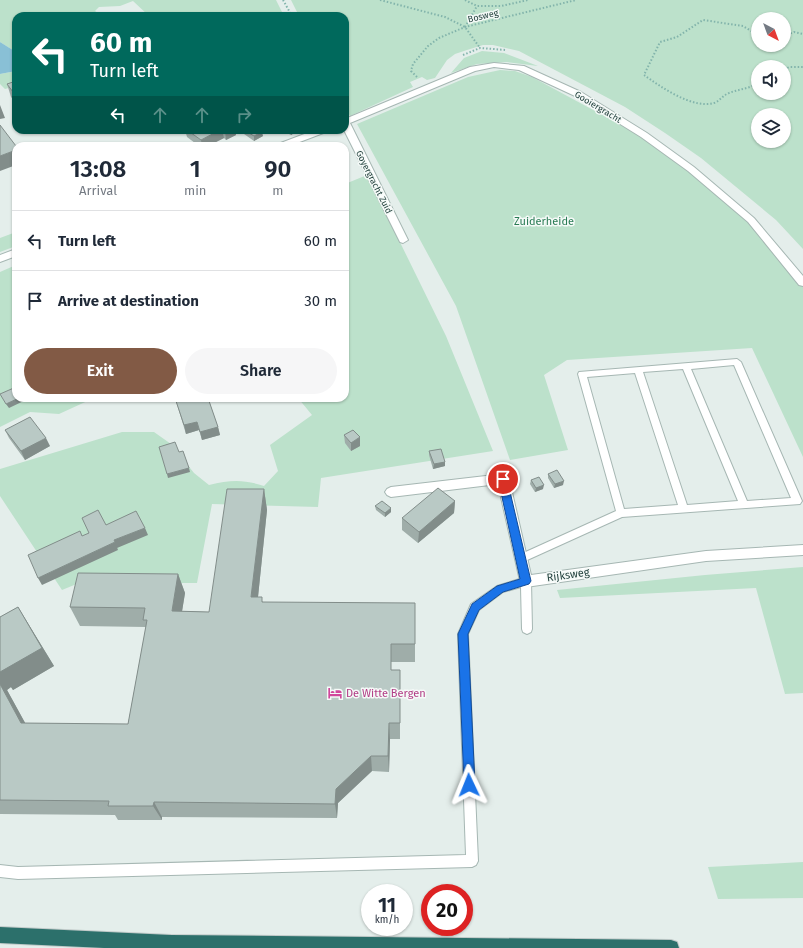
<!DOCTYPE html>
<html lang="en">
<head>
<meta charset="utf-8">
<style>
	body { margin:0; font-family:"Fira Sans",sans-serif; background:#f6f6f7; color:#1f2937; height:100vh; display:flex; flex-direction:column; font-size:15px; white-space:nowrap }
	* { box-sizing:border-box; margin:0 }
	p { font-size:13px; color:#747a83 }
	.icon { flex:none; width:22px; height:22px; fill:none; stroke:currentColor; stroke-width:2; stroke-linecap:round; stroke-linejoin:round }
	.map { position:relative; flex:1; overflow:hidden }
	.drawer { position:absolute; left:12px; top:142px; width:337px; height:260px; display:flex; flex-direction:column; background:#fff; border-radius:12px; box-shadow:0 1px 3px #0004 }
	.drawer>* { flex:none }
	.hud { position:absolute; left:12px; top:12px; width:337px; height:122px; border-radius:12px; box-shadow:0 1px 3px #0004; background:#00695c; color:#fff; overflow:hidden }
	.needle { width:26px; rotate:139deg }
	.buttons { position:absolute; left:751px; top:12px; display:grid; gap:8px }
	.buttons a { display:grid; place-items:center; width:40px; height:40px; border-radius:50%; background:#fff; box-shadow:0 1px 3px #0004; font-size:20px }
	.speed { position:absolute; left:361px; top:884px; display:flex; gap:8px; font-size:20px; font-weight:700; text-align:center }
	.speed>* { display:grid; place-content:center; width:52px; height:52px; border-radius:50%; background:#fff; box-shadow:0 1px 3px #0004; line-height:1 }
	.speed small { font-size:10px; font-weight:400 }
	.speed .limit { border:6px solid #d22; background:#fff; color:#111 }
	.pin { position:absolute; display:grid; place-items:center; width:34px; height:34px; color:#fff; margin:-17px; border:2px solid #fff; border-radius:50%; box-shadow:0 1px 4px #0007 }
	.me { position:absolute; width:44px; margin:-22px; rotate:358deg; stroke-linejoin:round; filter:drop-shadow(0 0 3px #0008) }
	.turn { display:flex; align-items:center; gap:14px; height:84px; padding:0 12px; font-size:18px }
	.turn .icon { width:52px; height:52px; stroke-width:2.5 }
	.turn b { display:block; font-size:28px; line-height:34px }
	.lanes { display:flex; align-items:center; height:38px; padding:0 12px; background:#0003; justify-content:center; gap:20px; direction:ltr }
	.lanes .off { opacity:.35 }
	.eta { display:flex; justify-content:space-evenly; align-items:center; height:68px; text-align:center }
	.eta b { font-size:24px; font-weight:600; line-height:28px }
	.primary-button { display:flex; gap:8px; margin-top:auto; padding:8px 12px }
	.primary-button a { flex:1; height:46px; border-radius:24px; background:#825a45; color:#fff; font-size:16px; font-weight:600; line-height:46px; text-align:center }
	.primary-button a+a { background:#f6f6f7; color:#1f2937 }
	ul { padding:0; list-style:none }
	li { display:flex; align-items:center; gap:12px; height:60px; padding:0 12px; border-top:1px solid #e0e1e3 }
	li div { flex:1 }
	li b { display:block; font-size:15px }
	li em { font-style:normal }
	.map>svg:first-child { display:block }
	.green { fill:#bce1cb; fill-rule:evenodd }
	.water { fill:#89c0d6 }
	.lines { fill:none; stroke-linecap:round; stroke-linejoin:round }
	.service-casing { stroke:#a6b7b3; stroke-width:2 }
	.minor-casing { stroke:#a6b7b3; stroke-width:2 }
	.motorway-casing { stroke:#c1cac9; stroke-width:2 }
	.path { stroke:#82b4ab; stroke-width:2; stroke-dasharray:1.5 2; stroke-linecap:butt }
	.service { fill:#fff; fill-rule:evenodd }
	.minor { fill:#fff; fill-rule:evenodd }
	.motorway { fill:#2c706b; fill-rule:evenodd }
	.wall { fill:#9fada9 }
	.shaded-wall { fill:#828d8a }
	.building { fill:#b9c9c5; stroke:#828d8a }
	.route { fill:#1a73e8; stroke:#114b97 }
	.labels { text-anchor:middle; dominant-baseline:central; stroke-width:3; stroke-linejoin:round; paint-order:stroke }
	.far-street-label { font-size:9px; fill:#22413d; stroke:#f5faf8 }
	.park-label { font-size:11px; fill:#297b54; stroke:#f5faf8 }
	.street-label { font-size:11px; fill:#22413d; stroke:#f5faf8 }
	.hotel-label { font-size:11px; fill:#b23c85; stroke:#f5faf8; text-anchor:start }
</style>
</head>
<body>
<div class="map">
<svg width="803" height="948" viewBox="0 0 803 948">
	<rect width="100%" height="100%" fill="#e4eeeb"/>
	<path class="green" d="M0,0H276L284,16H149L133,1L120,6L99,7L95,11L98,13L95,16H16V52L0,42Z
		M291,0H803V249L776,220L701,158L665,133L625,107L519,51L493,45H483L467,50L455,54L447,60L435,78L427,80L422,77L410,82L413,87L350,116L347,111L345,112V16H299ZM758,19H784V45H758ZM758,67H784V93H758ZM758,115H784V141H758Z
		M482,51L504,53L538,66L507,62L477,64L451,73L464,58Z
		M500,70L515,71L532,77L647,139L670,154L746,220L796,275L803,285V457L752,348L567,360L544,375L568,450L510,460L456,306L357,124L468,77Z
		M16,71V86L5,89L0,84V74Z
		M367,175L446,336L493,451L321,478L318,507L212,504L197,583H79L62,590L0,496V469L122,432H154L171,444L194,473L209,485C230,480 243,479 264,486L278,471L270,445L312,415L298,398H345V184Z
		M16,232V246L0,252V238Z
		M16,265V398H94L59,414L30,412L0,427V272Z
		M803,567V693L785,694L756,588L560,598L557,590L705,575Z
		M803,862V898L718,899L708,867Z"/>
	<path class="water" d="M0,42L16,52V71L0,74Z"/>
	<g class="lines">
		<defs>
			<path id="service" d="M737,359L741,362L802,501L800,504L622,517L525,561L522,562L519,561L517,558L519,555L616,511L578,374L579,372ZM734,365L791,498L747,501L691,369ZM683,369L738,501L687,505L643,372ZM635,373L678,505L624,509L587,377Z
				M526,577L529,578L531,581L532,629L531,632L527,634L523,632L522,629L521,587L503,592L479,610L468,634L478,861L476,865L472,867L18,879L0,877V865L18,867L466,855L458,634L471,604L497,586Z"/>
			<path id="minor" d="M494,63L524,66L581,92L647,133L694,167L754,218L803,276V286L799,285L748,222L688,171L641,137L575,96L519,70L494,67L475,71L350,123L408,240L403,243L400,242L344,130L345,119L470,67Z
				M315,130H327L326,132L289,146H277L278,144Z
				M16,249V256L0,262V255Z
				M503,474L507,476L509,479L531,575L706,551L803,545V555L706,561L526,587L521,585L520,581L498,484L391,497L387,495L385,492L387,489L391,487Z"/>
			<path id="motorway" d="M0,927L171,935L671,940L677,942L679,948H104L0,943Z"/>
		</defs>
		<use href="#service" class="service-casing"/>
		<use href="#minor" class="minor-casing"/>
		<use href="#motorway" class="motorway-casing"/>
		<path class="path" d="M283,0L292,16
			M380,0L445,17L465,27L480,48
			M465,0L477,6H501L528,0
			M465,27L477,6
			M758,35L743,26L703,20L677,37L660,42L644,75C661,87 692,109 714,103C720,101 723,95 729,93C739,89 749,89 758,83
			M784,36L794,32L803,34
			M463,55L480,48L506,50
			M784,69L790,67H803
			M417,77L411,71L413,64L428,46L439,38L465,27L576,0"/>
		<use href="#service" class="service"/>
		<use href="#minor" class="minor"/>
		<use href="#motorway" class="motorway"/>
	</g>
	<path class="wall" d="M16,81V103L11,97L7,84Z
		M185,130H235L236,135L226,140L224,138L208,146H199L187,137Z
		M244,130L263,136L254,141L244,134Z
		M279,130H299L291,135L287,133L285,134Z
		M175,398H208L218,427L220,435L202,440L199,430L186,434Z
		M5,430L50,446L25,460L9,438Z
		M344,435L360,446L351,451L345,443Z
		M429,451L445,462V466L433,469L429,455Z
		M548,474L563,485L554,488L548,478Z
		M531,480L543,489L535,492L530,484Z
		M264,489L267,510L258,597L263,602L415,644V662H391V670H400V739H390L389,772L372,771L338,803L337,818L162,817V820H118L115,815L0,814V617L18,607L54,666L13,690L11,687L7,690L25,723L128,724L146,627L80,626L70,607L178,574L185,593L182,611L209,612Z
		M455,501L454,513L418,543L402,530V518Z
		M375,506L391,508V512L385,517L376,510Z"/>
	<path class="shaded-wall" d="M0,105L5,118L0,119Z
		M220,130H222L224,138L208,146H202L201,140Z
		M227,130H235L236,135L226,140L225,131Z
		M285,130H287V133L285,134Z
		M290,130H299L291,135Z
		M262,132L263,136L254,141V136Z
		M16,150V165L0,171V156Z
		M19,398H30L9,408L6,404Z
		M197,422L199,430L186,434L184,425Z
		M218,427L220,435L202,440L200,432Z
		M360,437V446L351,451V443Z
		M46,438L50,446L25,460L21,451Z
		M445,462V466L433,469L434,464Z
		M189,468L190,472L168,478L167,474Z
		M564,481L563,485L554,488L555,484Z
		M544,485L543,489L535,492L536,488Z
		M264,489L267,510L256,616L251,597Z
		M455,501L454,513L418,543L419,532Z
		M391,508V512L385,517V513Z
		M145,528L148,535L117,548L114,540Z
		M115,542L118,550L42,585L38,578Z
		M178,574L185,593L179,630L172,611Z
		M18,607L54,666L13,690L11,687L7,690L34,739L21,723L0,684V672Z
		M389,723L390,739L389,772L388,756Z
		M371,756L372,771L338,803L337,818L335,804L336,789Z
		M154,802L162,817V820L153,806Z"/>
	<path class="building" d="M16,81V96L7,84Z
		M0,125L16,146V150L0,156Z
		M187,130H220L201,140Z
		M244,130H259L262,132L254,136Z
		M16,387V398H19L6,404L0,394Z
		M175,398H208L218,427L200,432L197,422L184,425Z
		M30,417L46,438L21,451L5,430Z
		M353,430L360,437L351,443L344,435Z
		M175,442L179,452L183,451L189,468L167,474L159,447Z
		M441,449L445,462L434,464L429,451Z
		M557,470L564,481L555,484L548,474Z
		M539,477L544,485L536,488L531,480Z
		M438,488L455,501L419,532L402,518Z
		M227,489H264L251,597H262V602L415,603V644H391V670H400V723H389L388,756H371L336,789L335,804L154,802L153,806H108L109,801L0,800V684L21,723L128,724L147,620H143L145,608L70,607L78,573L178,574L172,611L209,612Z
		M382,501L391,508L385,513L375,506Z
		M98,510L106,525L136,511L145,528L114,540L115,542L38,578L28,555L80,531L82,536L89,533L82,518Z
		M18,607L42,648L0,672V617Z"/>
	<path class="route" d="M503,475L507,479L531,581L529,584L503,592L479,610L468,634L475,785L473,789L469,791L465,789L464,785L458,634L472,604L497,586L520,579L498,479Z"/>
	<defs>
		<symbol id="hotel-bare" viewBox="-9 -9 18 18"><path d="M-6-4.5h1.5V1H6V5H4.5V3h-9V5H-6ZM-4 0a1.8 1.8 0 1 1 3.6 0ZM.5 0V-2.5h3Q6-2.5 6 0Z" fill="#d1479c" stroke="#f5faf8" stroke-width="2.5" paint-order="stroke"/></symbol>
	</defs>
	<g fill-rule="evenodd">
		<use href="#hotel-bare" x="325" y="683" width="20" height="20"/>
	</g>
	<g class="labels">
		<g class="far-street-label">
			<text transform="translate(483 16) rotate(-13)">Bosweg</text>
			<text transform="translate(598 107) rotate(31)">Gooiergracht</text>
			<text transform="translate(374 182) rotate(63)">Goyergracht Zuid</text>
		</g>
		<g class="park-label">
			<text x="544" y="221">Zuiderheide</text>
		</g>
		<g class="street-label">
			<text transform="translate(568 575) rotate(-8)">Rijksweg</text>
		</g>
		<g class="hotel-label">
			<text x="346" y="693">De Witte Bergen</text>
		</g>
	</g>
</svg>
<div class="buttons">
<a><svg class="needle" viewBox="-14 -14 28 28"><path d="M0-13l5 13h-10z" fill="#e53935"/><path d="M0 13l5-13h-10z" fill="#747a83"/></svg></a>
<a><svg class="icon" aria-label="sound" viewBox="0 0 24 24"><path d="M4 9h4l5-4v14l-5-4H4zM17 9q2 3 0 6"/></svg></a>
<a><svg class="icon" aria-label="layers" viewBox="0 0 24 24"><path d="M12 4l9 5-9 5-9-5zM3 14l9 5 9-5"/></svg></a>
</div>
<div class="speed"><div>11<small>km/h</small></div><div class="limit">20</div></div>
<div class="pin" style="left:503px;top:479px;background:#d93025"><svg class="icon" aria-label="arrive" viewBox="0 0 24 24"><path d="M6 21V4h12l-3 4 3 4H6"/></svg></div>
<svg class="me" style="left:469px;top:785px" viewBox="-20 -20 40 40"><path d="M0-17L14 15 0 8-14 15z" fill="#1a73e8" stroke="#fff" stroke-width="4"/></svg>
<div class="hud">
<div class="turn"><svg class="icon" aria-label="left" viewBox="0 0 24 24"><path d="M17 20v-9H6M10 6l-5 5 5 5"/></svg><div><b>60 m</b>Turn left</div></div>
<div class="lanes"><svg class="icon" aria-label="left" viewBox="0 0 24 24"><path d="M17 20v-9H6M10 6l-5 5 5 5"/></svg><svg class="icon off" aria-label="ahead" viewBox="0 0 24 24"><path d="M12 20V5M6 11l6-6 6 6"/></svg><svg class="icon off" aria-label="ahead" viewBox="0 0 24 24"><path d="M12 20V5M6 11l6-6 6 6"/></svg><svg class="icon off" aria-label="right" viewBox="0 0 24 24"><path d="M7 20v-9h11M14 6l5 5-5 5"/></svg></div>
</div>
<section class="drawer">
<div class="eta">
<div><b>13:08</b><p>Arrival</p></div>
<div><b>1</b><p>min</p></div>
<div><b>90</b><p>m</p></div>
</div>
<ul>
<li><svg class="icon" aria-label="left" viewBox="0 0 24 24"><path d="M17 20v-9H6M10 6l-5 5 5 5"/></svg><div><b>Turn left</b></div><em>60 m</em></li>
<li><svg class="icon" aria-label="arrive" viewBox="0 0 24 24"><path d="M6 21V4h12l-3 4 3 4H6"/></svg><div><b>Arrive at destination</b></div><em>30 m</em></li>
</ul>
<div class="primary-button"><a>Exit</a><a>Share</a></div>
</section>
</div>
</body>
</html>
